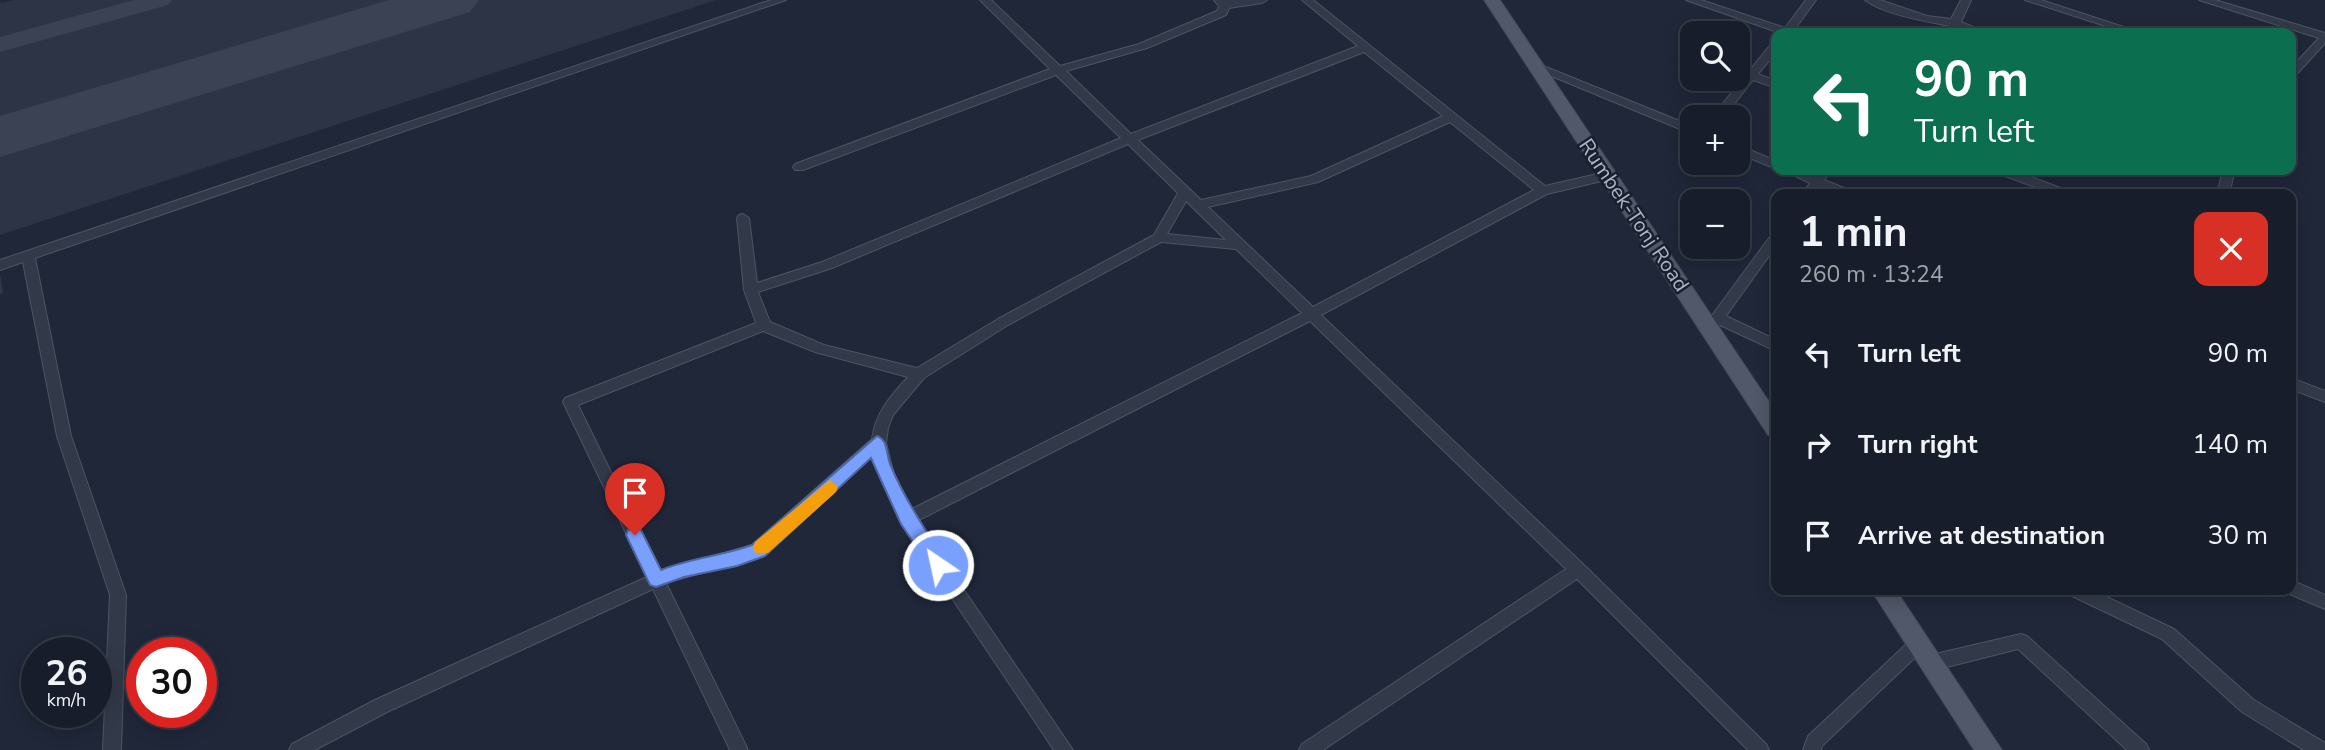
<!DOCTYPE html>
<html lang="en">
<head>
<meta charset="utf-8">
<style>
	body { margin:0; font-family:"Nunito Sans",sans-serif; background:#202633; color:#f1f3f6; height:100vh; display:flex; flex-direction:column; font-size:26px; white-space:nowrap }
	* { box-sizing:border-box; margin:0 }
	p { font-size:23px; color:#9ea2a9 }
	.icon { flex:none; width:38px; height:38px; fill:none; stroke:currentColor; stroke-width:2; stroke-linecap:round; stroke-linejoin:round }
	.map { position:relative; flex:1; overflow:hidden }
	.drawer { position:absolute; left:1771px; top:189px; width:525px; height:406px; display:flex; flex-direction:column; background:#171d2b; border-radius:14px; box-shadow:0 4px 18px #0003,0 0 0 2px #363b47 }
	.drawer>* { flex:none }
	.top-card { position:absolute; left:1771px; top:28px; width:525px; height:147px; border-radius:14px; box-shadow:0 4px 18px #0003,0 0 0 2px #363b47; background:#0b6e4f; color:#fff; overflow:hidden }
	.controls { position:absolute; left:1680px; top:21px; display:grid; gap:14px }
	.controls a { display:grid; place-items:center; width:70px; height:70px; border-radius:14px; background:#171d2b; box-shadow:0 4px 18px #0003,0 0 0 2px #363b47; font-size:35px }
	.speed { position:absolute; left:21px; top:637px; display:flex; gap:14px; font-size:35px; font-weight:700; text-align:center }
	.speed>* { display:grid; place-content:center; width:91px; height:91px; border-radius:50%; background:#171d2b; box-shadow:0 4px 18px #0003,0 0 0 2px #363b47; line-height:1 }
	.speed small { font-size:18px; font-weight:400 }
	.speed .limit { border:10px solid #d22; background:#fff; color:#111 }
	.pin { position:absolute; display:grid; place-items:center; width:60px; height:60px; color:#fff; margin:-72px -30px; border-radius:50% 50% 50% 0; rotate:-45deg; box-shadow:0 0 7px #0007 }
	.pin .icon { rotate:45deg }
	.me { position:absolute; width:77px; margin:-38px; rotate:326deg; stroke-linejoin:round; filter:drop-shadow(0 0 5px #0008) }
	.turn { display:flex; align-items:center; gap:24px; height:147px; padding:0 28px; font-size:32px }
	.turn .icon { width:91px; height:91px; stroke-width:2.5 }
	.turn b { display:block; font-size:49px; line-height:60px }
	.round { display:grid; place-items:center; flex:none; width:74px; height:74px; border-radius:14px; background:#202633 }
	.headline { display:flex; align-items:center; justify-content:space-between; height:119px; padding:0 28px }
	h1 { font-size:42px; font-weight:700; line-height:52px }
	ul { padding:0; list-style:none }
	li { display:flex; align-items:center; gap:21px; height:91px; padding:0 28px }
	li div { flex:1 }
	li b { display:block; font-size:26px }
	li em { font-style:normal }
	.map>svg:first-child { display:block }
	.airport { fill:#2d3446 }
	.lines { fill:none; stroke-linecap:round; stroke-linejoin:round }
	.taxiway { fill:#3a4254; fill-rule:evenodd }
	.runway { fill:#3a4254; fill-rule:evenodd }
	.minor-casing { stroke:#4d5464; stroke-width:2 }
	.primary-casing { stroke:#3c4352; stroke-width:2 }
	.minor { fill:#323a49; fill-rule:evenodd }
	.primary { fill:#505869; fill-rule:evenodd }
	.shaded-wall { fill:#30394c }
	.route { fill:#7aa0fe; stroke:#4f68a5; stroke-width:2 }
	.slow { fill:#f59e0b }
	.labels { text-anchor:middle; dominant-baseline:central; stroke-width:5; stroke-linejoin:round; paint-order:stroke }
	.street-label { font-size:21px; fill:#adb4c6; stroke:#181f2d }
</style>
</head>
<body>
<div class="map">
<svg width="2325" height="750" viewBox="0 0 2325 750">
	<rect width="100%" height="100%" fill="#1f2739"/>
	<path class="airport" d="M0,0L1,3L14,0H716L0,235Z"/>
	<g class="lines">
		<path class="taxiway" d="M134,0H172L168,5L0,52V37Z"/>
		<path class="runway" d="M389,0H479L470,12L0,157V116Z"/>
		<defs>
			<path id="minor" d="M771,0H786L35,258L71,436L126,595L121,750H103L110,595L57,436L23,262L0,270V260Z
				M980,0H991L1060,66L1139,44L1217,11L1219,6L1214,0H1267L1262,3L1229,8L1226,15L1147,48L1066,71L1131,134L1358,46L1302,0H1313L1545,186L1606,172L1610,173L1612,176L1610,179L1547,194L1321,315L1584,565L1766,744L1769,750H1748L1577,579L1323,750H1299L1302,744L1566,569L1310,321L917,521L1073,750H1054L902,524L879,475L873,455L764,555L666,583L748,750H730L653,589L387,712L315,750H289L292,744L375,700L647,577L563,402L565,398L756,323L744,290L737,218L739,215L743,214L749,218L757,283L822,262L1121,138L1056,75L803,170H795L793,167L795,164L1050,69ZM1364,52L1443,116L1311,176L1201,200L1138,140ZM1450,122L1534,190L1313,307L1208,207L1318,182ZM1128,144L1178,193L1154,235L998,319L917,368L824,345L770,322L758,292L832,268ZM1186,201L1226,240L1167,234ZM1161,242L1236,249L1302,313L910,510L894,475L886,443L888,428L893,415L924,378L1008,325ZM763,331L815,352L908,377C891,395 875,414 872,439L752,545L660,572L578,405Z
				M1686,0H1701L1785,28L1806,0H1816L1792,33H1780Z
				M1865,0H1880L1927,16L1951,19L1961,0H1971L1961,22L1988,33C1974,34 1964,28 1950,26C1926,21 1885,15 1865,0Z
				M2025,0H2041L2142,33H2127Z
				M2199,0H2215L2325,33V43L2295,76L2291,77V68L2319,38Z
				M1776,42V52L1758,74L1776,81V88L1753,80L1724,117H1712L1772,43Z
				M1536,63L1692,126V134L1532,68V64Z
				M1738,145L1776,161V169L1738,153Z
				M1783,170H1799L1815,176L1819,170H1831L1824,180L1852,191L1854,194H1837L1819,187L1814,194H1802L1810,183Z
				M1995,170H2012L2069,191L2071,194H2054L1997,173Z
				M2223,170H2235L2229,194H2217Z
				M1776,233V246L1726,316L1776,340V351L1720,325L1715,333H1705L1703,329L1705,325L1772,234Z
				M2291,378L2325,391V402L2291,389Z
				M2291,580L2325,595V609L2285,592L2284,590H2291Z
				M2068,590H2092L2174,629L2254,700L2325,743V750H2304L2242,712L2162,639L2070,595Z
				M2021,634L2027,636L2146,744L2149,750H2127L2018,649L1931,671L1925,668L1923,663L1925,658L1931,655Z
				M1918,637L1924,639L1926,644L1924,649L1822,746L1821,750H1803L1808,736L1912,639Z"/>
			<path id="primary" d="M1484,0H1500L1776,412V437L1768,435Z
				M1871,590H1896L2002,750H1974Z"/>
		</defs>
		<use href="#minor" class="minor-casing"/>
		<use href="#primary" class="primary-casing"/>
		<use href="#minor" class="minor"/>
		<use href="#primary" class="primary"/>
	</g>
	<path class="shaded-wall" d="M0,274L3,293L0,294Z"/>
	<path class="route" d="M877,436C888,440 886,453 890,464C904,498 924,529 945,559L947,565L945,570H932L901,524L871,458L765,556L737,566L684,577L656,587L650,585L626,535L628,530H641L661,570C690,558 722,556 752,545Z"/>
	<path class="slow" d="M830,480L838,487L836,492L768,553H755L753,547L755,542Z"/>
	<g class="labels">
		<g class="street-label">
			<text transform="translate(1634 215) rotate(56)">Rumbek-Tonj Road</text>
		</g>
	</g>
</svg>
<div class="controls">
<a><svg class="icon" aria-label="search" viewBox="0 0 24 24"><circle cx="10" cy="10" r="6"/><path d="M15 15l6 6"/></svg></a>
<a>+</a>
<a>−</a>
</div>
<div class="speed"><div>26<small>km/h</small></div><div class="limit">30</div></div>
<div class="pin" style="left:635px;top:535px;background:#d93025"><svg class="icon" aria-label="arrive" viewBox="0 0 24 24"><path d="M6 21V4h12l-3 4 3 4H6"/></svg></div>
<svg class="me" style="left:938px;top:565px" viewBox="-20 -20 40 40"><circle r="17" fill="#7aa0fe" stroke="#fff" stroke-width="3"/><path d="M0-11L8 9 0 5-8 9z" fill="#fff"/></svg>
<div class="top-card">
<div class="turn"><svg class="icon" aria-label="left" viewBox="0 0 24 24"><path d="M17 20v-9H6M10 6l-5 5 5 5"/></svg><div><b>90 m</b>Turn left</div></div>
</div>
<section class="drawer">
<div class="headline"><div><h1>1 min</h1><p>260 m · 13:24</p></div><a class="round" style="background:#d93025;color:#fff"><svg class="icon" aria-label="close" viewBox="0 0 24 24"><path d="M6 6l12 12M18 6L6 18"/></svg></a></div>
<ul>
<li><svg class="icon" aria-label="left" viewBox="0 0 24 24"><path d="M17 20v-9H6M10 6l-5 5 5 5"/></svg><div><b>Turn left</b></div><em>90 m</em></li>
<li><svg class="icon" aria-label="right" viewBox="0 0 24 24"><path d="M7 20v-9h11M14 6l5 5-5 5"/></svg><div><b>Turn right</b></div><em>140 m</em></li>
<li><svg class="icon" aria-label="arrive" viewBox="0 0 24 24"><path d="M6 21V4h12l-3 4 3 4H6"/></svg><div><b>Arrive at destination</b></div><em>30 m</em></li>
</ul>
</section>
</div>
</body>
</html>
